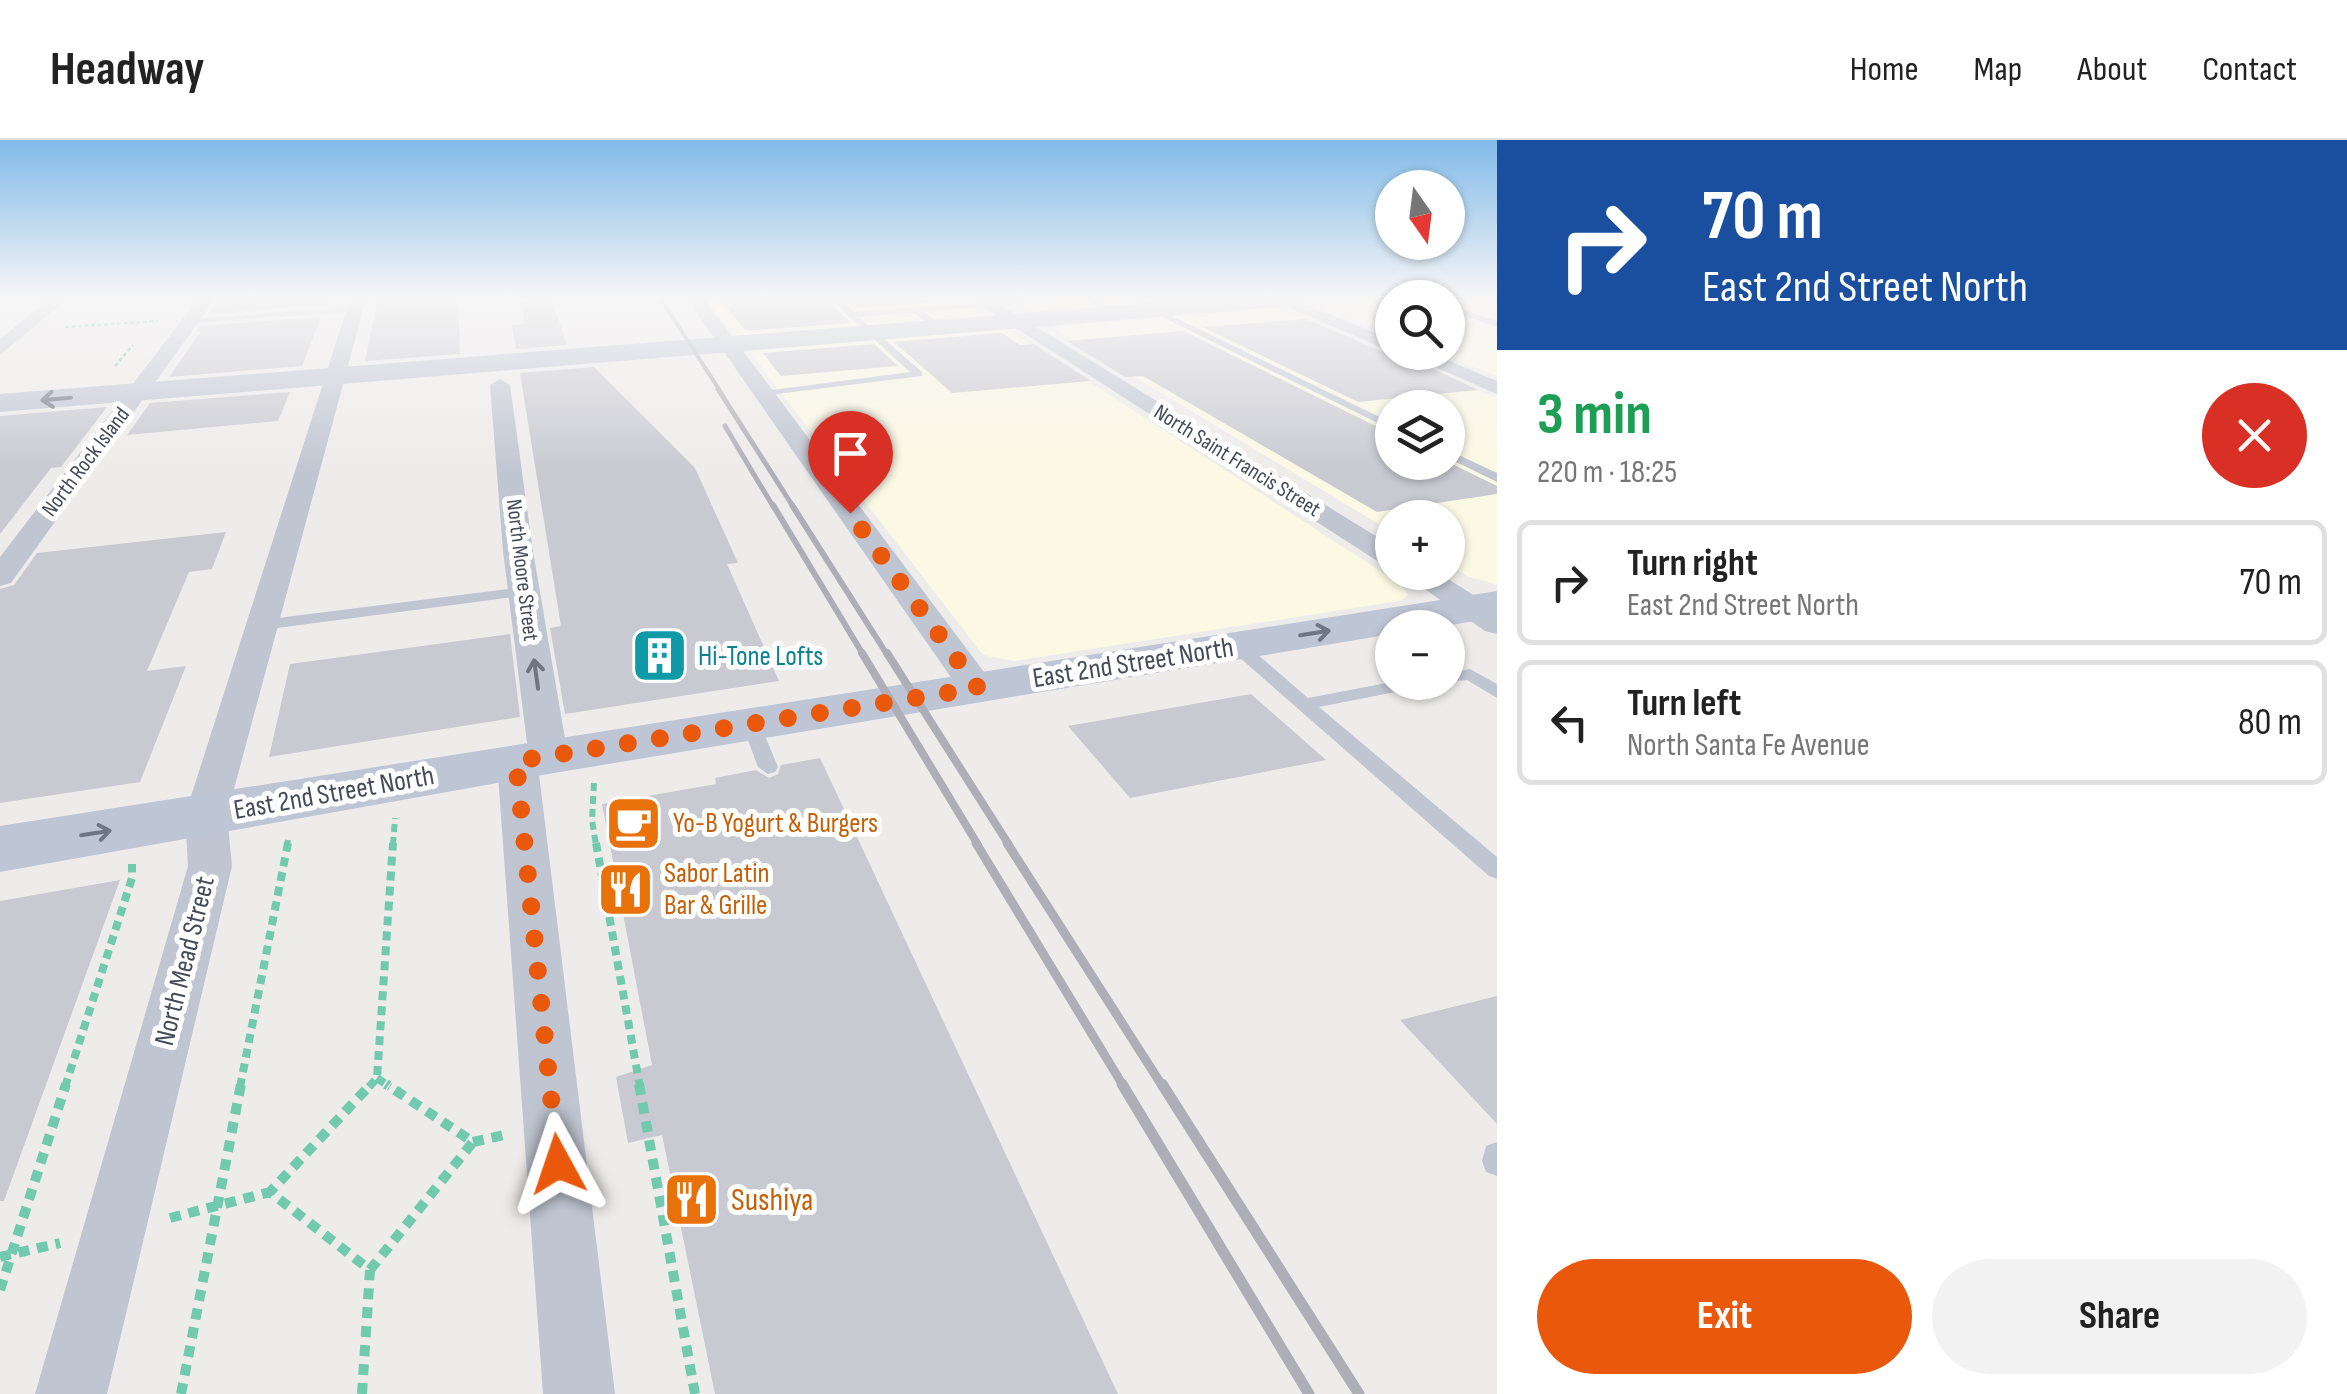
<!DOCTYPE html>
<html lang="en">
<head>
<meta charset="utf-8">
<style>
	body { margin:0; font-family:"Sofia Sans Condensed",sans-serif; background:#f2f2f2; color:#222; height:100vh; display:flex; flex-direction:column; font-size:38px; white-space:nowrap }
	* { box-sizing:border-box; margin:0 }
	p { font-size:32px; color:#767676 }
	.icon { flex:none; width:55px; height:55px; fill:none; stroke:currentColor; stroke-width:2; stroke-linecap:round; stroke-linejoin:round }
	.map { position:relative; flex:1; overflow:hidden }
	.panel { display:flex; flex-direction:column; background:#fff; width:850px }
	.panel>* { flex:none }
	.hud { background:#1a4fa0; color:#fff; overflow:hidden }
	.needle { width:65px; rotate:166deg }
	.tools { position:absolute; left:1375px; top:30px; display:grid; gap:20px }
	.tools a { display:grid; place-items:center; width:90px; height:90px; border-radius:50%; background:#fff; box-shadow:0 2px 8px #0004; font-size:50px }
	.pin { position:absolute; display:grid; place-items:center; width:85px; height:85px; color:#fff; margin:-102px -42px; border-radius:50% 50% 50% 0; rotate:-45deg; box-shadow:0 0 10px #0007 }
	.pin .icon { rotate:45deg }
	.me { position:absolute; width:110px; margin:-55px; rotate:355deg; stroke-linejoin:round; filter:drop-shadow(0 0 8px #0008) }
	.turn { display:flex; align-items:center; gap:35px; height:210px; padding:0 40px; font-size:45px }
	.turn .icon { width:130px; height:130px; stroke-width:2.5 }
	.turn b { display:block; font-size:70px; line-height:85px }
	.round { display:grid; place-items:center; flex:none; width:105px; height:105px; border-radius:52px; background:#f2f2f2 }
	.headline { display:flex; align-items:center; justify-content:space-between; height:170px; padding:0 40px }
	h1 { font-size:60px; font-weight:700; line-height:75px; color:#1e9e55 }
	.primary-button { display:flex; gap:20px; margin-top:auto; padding:20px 40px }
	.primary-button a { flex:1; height:115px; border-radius:60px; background:#ea580c; color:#fff; font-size:40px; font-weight:700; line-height:115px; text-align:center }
	.primary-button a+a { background:#f2f2f2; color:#222 }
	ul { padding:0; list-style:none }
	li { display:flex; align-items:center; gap:30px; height:125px; margin:0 20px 15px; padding:0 20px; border:5px solid #e0e0e0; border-radius:15px }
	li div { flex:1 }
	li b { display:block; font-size:38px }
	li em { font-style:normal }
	header { display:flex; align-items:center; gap:60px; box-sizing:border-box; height:140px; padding:0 50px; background:#fff; border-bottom:2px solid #e0e0e0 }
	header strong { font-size:48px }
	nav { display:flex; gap:55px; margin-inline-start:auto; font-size:35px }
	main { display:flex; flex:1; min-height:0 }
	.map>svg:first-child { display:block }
	.commercial { fill:#fbf8e3; fill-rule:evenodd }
	.building { fill:#c8c9d1 }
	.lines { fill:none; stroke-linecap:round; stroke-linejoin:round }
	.path-far3 { stroke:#72caae; stroke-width:2.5; stroke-dasharray:4 2.5; stroke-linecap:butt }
	.path-far2 { stroke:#72caae; stroke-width:6; stroke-dasharray:8 5; stroke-linecap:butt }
	.path-far1 { stroke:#72caae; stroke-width:8; stroke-dasharray:9 6; stroke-linecap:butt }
	.path { stroke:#72caae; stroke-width:10; stroke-dasharray:11 8; stroke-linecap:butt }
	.lane { fill:#bfc5d1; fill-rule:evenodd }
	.street { fill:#bfc5d1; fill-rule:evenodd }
	.secondary { fill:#bec5d5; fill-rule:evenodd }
	.rail-far5 { stroke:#aeafb6; stroke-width:4 }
	.rail-far4 { stroke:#aeafb6; stroke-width:5 }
	.rail-far3 { stroke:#aeafb6; stroke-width:6 }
	.rail-far2 { stroke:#aeafb6; stroke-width:8 }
	.rail-far1 { stroke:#aeafb6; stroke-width:9 }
	.rail { stroke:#aeafb6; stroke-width:11 }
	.oneway { stroke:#6f7684 }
	.oneway2 { stroke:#6f7682 }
	.route { stroke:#ea580c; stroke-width:18; stroke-dasharray:0 32.4 }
	.labels { text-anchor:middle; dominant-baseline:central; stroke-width:10; stroke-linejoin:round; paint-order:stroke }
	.far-street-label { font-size:22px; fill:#444b58; stroke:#fff }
	.culture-label { font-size:28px; fill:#0d838f; stroke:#fff; text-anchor:start }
	.street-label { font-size:28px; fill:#444b58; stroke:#fff }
	.food-label { font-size:28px; fill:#c56008; stroke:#fff; text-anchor:start }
	.near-food-label { font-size:32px; fill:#c56008; stroke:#fff; text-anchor:start }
</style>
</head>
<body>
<header>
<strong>Headway</strong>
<nav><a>Home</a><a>Map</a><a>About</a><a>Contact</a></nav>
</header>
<main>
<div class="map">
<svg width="1497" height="1254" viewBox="0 0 1497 1254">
	<rect width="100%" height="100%" fill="#eeeceb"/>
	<path class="commercial" d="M705,159H962L988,176L737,197Z
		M1003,159H1221L1034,173Z
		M1359,159H1392V195L1315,164Z
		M1448,159H1497V236L1437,213L1448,212Z
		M1274,167L1497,258V445L1467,436L1448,425V378H1392V392L1052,187ZM1392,268H1448V322H1392Z
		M1000,189L1014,193L1400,444L1408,455L1399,461L1015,521L983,515L749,211Z"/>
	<path class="building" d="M219,159H328L326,165L209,174Z
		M378,159H458L460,214L365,221Z
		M720,159H826L851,183L746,191Z
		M845,159H950L953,161L855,168Z
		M552,161L567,205L516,209L512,185L525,184L521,163Z
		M321,177L302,226L169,237L201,191L196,192L200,186Z
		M1306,179L1390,215L1397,212L1478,250L1358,262L1203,187Z
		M1183,191L1392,294V322H1448L1497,346V354L1377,372L1143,236L1125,237L1067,201Z
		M1002,193L1020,205L1034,204L1091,241L952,253L894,202Z
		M874,204L898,226L781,236L763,213Z
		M594,227L695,328L738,423L727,424L779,541L565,574L550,488L561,486L520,233Z
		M290,252L278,281L127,295L150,263Z
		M107,267L61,327L51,328L0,394V276Z
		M226,392L212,429L189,432L147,531L186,526L140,642L0,663V449L14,445L37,413Z
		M510,494L520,577L269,617L290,524Z
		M1251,554L1326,620L1130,658L1068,586Z
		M820,618L1118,1254H715L662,995L628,1003L616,937L652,925L602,664L716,644L715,638L756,630L769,638L778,634L781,625Z
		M120,740L4,1061H0V761Z
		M1497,856V984L1400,880Z"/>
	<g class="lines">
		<path class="path-far3" d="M1355,161L1379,159
			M65,187L158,181
			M115,226L133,205"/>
		<path class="path-far2" d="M594,643L592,680L596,705
			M287,705L288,700
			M393,705L395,678"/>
		<path class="path-far1" d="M596,703L640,947
			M377,938L390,947
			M65,947L132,738V724
			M240,947L288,703
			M369,947L377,938L393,703"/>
		<path class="path" d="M639,944L695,1254
			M473,1002L509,994
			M170,1078L270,1052
			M0,1117L60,1103
			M370,1130L473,1002L386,944
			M0,1150L66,944
			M181,1254L241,944
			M362,1254L370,1130L270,1052L371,944"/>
		<path class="lane" d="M830,159H839L854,172L1027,159H1068L923,172L942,185L939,190L913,173L859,177L922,232V236L760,256V252L764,251L910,232Z
			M1085,159H1096L1119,173L1112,175Z
			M1126,159H1137L1392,283V290Z
			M1448,164L1497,181V187L1448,170Z
			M355,166L358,171L191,183L187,180Z
			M1448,310L1497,333V342L1448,318Z
			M524,447L532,452L530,455L262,490L254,485L262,480Z
			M1237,501L1243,502L1308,558L1392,542H1430L1421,547L1319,567L1497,717V739L1489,736L1231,510L1229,506Z
			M1470,529L1497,544V558L1467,540L1444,542H1448V533Z
			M751,578L760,584L778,627L775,632L768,634L758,627L742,584Z
			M1497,1002V1036L1486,1032L1482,1021L1486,1006Z"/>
		<path class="street" d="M49,159H67L0,215V199Z
			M198,159H215L11,443L0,446V417Z
			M350,159H366L227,675L232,726L107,1254H35L188,726L185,675Z
			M687,159H704L990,540L995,548L990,556L977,559L964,556Z
			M971,159H991L1392,406V427L1382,424Z
			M1270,159H1293L1392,200V212Z
			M1401,212H1428L1497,241V254Z
			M500,239L510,245L533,411L568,616L562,625L548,629L538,626L615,1254H543L497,621L503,611L517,608L528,611L503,411L490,245Z
			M1400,432H1437L1497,470V494L1485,491Z"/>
		<path class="secondary" d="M1201,159H1301L1290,166L0,272V254Z
			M1497,451V477L1434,488H1392V494L548,634L0,732V686Z"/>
		<path class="rail-far5" d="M661,159L720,251"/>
		<path class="rail-far4" d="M718,249L794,368
			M725,286L774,368"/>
		<path class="rail-far3" d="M773,365L864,516
			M792,365L888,516"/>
		<path class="rail-far2" d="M862,513L978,705
			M887,513L1009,705"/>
		<path class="rail-far1" d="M976,703L1124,947
			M1007,703L1163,947"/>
		<path class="rail" d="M1122,944L1309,1254
			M1162,944L1359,1254"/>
	</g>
	<defs><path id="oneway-shaft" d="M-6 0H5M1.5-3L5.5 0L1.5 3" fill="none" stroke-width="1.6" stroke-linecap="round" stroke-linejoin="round" transform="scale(2.5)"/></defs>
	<g class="oneway">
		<use href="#oneway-shaft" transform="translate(56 259) rotate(175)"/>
		<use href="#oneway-shaft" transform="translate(1315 493) rotate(-9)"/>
		<use href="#oneway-shaft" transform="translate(96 693) rotate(-9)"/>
	</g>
	<use class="oneway2" href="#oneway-shaft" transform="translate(536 534) rotate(-98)"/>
	<linearGradient id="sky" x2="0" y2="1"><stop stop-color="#81bae9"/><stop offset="0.47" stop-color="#f7f6f6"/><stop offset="1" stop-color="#f7f6f6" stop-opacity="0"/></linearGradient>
	<rect width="1497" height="335" fill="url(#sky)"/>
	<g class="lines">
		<path class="route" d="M558,1024L516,621L978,548L850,373"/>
	</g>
	<defs>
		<symbol id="building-square" viewBox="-11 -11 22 22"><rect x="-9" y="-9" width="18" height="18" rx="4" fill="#0f9aa8" stroke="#fff"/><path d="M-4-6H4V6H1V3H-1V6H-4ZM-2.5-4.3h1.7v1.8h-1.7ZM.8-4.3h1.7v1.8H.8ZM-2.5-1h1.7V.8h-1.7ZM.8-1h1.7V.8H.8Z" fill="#fff"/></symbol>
		<symbol id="cafe-square" viewBox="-11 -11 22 22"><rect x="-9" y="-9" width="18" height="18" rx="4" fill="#e8710a" stroke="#fff"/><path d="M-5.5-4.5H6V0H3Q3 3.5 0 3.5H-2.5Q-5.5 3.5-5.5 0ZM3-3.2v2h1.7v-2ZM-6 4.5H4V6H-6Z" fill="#fff"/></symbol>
		<symbol id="restaurant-square" viewBox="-11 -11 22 22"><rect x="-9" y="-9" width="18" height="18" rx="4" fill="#e8710a" stroke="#fff"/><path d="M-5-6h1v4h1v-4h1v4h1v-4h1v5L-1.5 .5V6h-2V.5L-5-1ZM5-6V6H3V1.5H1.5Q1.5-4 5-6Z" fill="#fff"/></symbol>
	</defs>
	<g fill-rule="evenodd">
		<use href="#building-square" x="628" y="484" width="63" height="63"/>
		<use href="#cafe-square" x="602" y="652" width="63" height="63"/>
		<use href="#restaurant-square" x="594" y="718" width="63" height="63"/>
		<use href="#restaurant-square" x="660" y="1028" width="63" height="63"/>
	</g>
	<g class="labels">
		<g class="far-street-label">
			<text transform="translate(1237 321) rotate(32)">North Saint Francis Street</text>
			<text transform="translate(86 322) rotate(-53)">North Rock Island</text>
			<text transform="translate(522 430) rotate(83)">North Moore Street</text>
		</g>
		<g class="culture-label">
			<text x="698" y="516">Hi-Tone Lofts</text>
		</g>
		<g class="street-label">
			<text transform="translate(1133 523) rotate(-9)">East 2nd Street North</text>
			<text transform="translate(334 653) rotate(-10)">East 2nd Street North</text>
			<text transform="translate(185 821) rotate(-76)">North Mead Street</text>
		</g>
		<g class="food-label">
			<text x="673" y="683">Yo-B Yogurt &amp; Burgers</text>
			<text x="664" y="733">Sabor Latin<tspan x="664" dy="32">Bar &amp; Grille</tspan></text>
		</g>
		<g class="near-food-label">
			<text x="731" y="1060">Sushiya</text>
		</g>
	</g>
</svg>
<div class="tools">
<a><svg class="needle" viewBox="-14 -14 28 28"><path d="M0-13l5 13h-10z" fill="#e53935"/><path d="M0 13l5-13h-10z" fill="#767676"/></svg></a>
<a><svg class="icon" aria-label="search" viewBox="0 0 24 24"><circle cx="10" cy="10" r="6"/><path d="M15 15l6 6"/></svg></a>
<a><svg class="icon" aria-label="layers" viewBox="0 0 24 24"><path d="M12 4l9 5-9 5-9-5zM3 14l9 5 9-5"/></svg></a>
<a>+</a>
<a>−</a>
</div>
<div class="pin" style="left:850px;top:373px;background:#d93025"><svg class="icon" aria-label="arrive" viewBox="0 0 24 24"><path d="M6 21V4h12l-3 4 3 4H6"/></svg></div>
<svg class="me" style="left:558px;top:1024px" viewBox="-20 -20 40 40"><path d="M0-17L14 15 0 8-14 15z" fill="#ea580c" stroke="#fff" stroke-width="4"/></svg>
</div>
<section class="panel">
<div class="hud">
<div class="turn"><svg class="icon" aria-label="right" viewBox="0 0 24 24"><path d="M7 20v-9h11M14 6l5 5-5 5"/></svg><div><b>70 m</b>East 2nd Street North</div></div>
</div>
<div class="headline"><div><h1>3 min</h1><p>220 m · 18:25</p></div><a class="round" style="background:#d93025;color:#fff"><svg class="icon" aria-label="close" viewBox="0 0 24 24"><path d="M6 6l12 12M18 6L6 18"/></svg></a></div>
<ul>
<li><svg class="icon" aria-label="right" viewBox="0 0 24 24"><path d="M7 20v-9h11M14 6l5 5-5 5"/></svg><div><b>Turn right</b><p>East 2nd Street North</p></div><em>70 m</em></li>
<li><svg class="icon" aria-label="left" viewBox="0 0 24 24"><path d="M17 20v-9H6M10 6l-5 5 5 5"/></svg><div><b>Turn left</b><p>North Santa Fe Avenue</p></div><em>80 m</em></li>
</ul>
<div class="primary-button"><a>Exit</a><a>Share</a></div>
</section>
</main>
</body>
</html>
